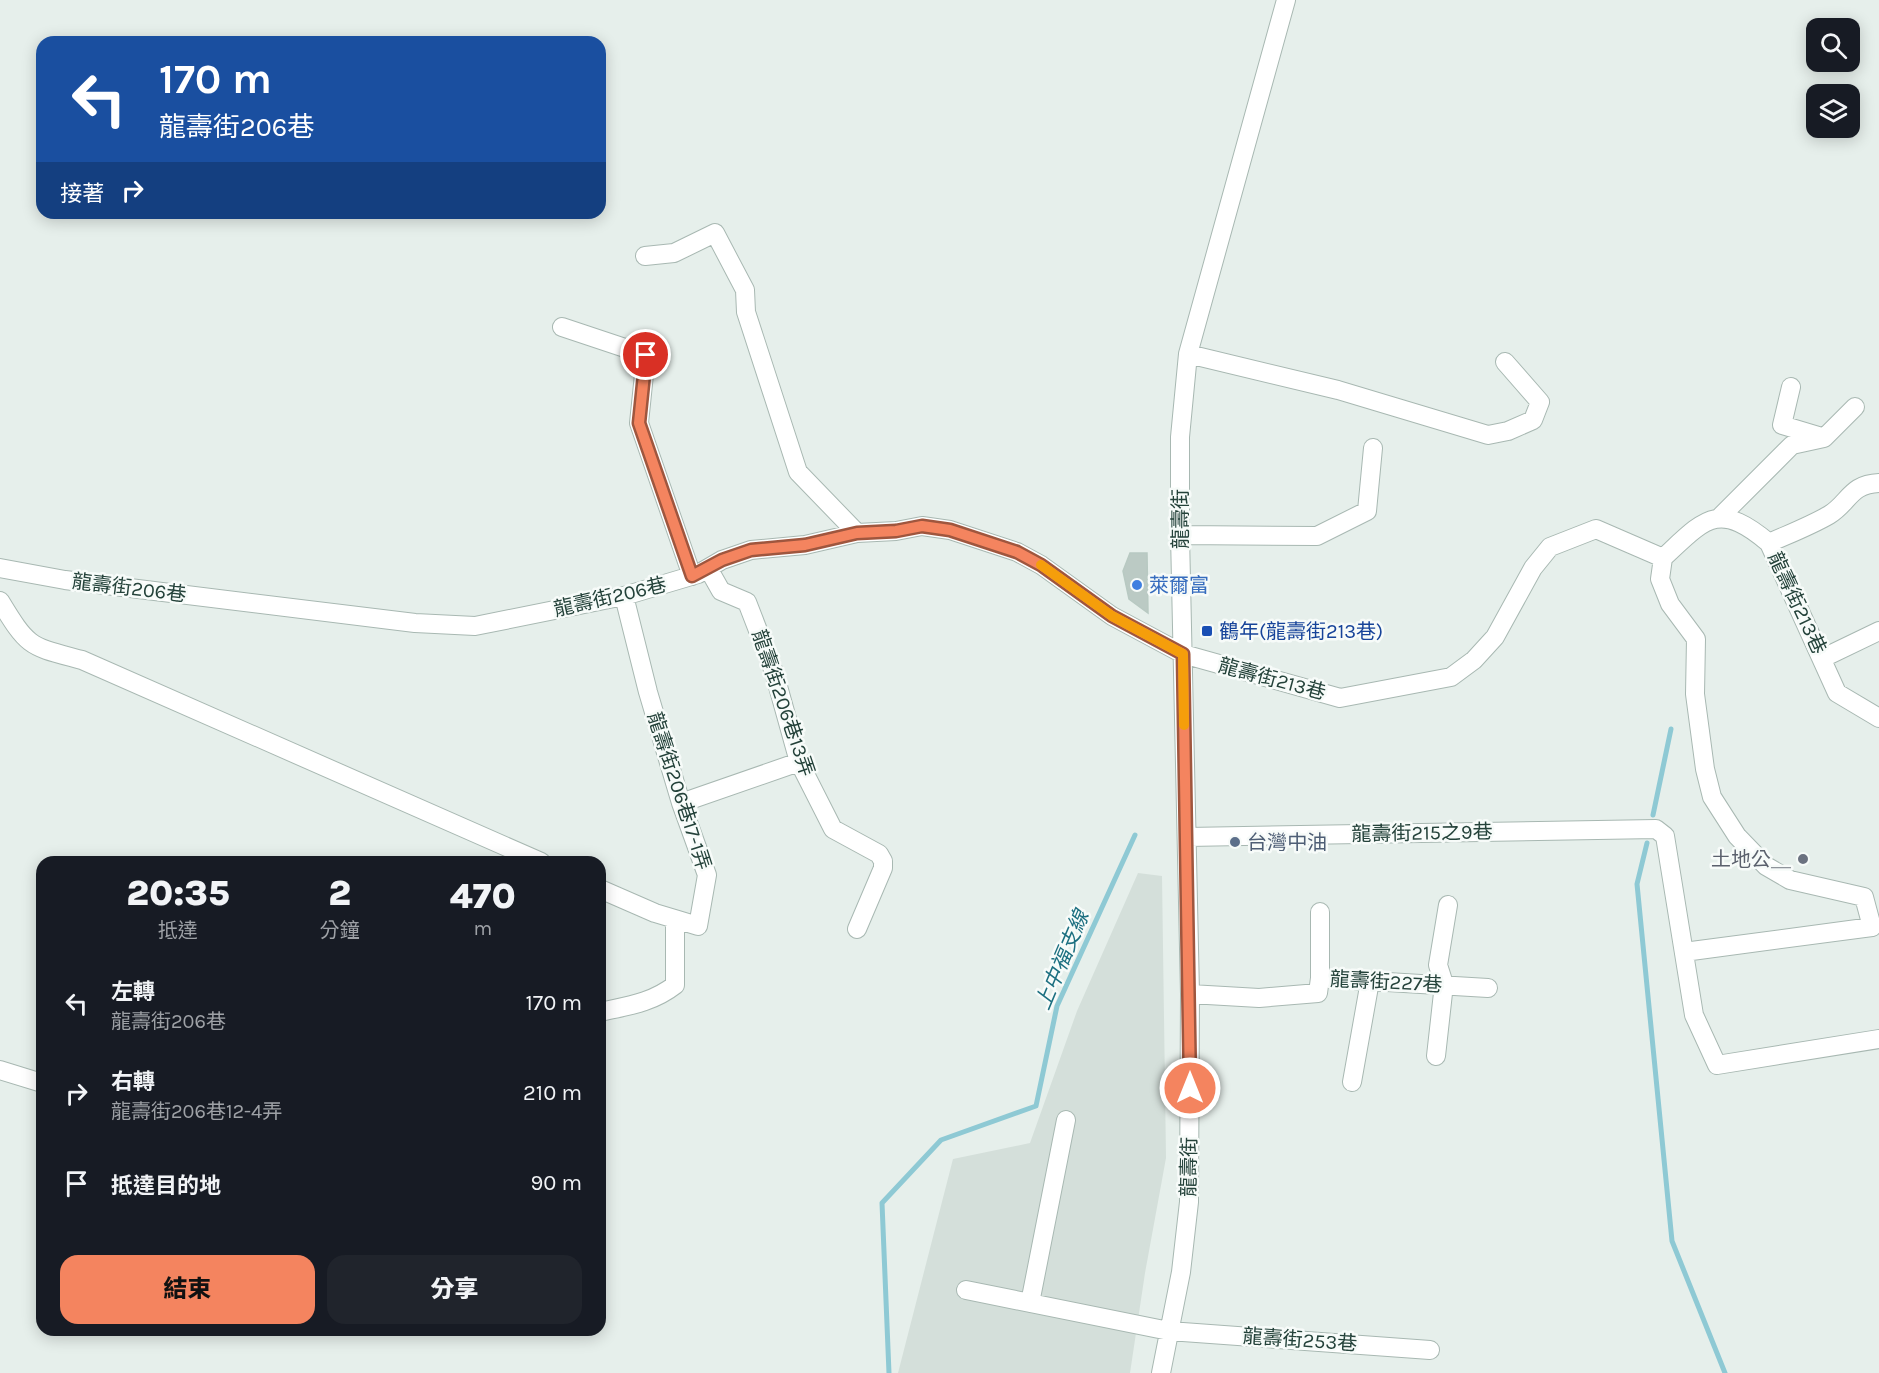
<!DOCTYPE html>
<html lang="zh-TW">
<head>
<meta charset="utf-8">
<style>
	body { margin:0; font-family:Karla,"Noto Sans TC",sans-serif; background:#20242c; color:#f1f3f6; height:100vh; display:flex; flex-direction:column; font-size:22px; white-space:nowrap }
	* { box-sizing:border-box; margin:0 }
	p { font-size:20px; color:#9ea1a6 }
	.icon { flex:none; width:33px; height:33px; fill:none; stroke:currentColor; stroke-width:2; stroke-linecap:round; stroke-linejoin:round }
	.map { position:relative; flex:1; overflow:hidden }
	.panel { position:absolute; left:36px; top:856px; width:570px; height:480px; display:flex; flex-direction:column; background:#171b24; border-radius:18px; box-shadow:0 3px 15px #0003 }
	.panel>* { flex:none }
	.banner { position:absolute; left:36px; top:36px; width:570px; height:183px; border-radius:18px; box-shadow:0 3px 15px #0003; background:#1a4fa0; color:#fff; overflow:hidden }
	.tools { position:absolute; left:1806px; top:18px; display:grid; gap:12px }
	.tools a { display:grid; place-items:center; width:54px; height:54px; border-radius:12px; background:#171b24; box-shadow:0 3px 15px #0003; font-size:30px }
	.pin { position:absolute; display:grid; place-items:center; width:51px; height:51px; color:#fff; margin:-26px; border:3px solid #fff; border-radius:50%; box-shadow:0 2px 6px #0007 }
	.me { position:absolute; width:66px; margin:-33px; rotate:0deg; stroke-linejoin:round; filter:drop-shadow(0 0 4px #0008) }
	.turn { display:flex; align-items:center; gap:21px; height:126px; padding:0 24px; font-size:27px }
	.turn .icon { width:78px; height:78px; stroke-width:2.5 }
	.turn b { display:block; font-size:42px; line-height:51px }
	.then { display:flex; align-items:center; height:57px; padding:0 24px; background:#0003; gap:12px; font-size:22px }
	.eta { display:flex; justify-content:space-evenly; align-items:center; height:102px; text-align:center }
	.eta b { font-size:36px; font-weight:800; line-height:42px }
	.button { display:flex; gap:12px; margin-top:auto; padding:12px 24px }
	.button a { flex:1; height:69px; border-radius:18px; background:#f4845f; color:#111; font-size:24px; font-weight:800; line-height:69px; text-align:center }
	.button a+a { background:#20242c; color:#f1f3f6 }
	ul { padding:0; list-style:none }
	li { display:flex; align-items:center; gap:18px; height:90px; padding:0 24px }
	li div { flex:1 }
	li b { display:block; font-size:22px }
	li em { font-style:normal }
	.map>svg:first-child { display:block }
	.built { fill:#d4dfda }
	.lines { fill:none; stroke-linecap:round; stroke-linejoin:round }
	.stream { stroke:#8ec9d4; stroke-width:5 }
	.building { fill:#bbcac4; stroke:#b8c9c2; stroke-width:1.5 }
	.minor-casing { stroke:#a8b8b2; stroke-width:20 }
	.minor { stroke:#fff; stroke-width:18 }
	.route-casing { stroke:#9f563e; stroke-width:15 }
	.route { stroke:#f4845f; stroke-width:10 }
	.slow { stroke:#f59e0b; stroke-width:10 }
	.shop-dot { fill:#3f7fe0; stroke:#f7fbf9; stroke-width:2 }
	.transit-dot { fill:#1a4fb4; stroke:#f7fbf9; stroke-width:2 }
	.service-dot { fill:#5c6f8a; stroke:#f7fbf9; stroke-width:2 }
	.worship-dot { fill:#6b7280; stroke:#f7fbf9; stroke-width:2 }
	.labels { text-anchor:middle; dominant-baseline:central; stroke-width:5; stroke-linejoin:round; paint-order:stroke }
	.street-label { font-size:20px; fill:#24423a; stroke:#f7fbf9 }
	.shop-label { font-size:20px; fill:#366cbe; stroke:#f7fbf9; text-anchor:start }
	.transit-label { font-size:20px; fill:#164399; stroke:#f7fbf9; text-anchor:start }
	.service-label { font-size:20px; fill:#4e5e75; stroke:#f7fbf9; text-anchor:start }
	.worship-label { font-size:20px; fill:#5b616d; stroke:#f7fbf9; text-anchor:end }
	.water-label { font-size:21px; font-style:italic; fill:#1c6f80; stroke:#f7fbf9 }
</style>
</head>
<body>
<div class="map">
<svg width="1879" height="1373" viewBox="0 0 1879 1373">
	<rect width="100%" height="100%" fill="#e6efeb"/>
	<path class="built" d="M1138,873L1162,876L1166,1158L1145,1273L1130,1373H898L953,1159L1030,1143L1077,1011Z"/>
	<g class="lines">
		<path class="stream" d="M1653,815L1671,729
			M1647,843L1637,884L1672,1241L1725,1373
			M889,1373L882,1203L941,1140L1036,1106L1057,1006L1135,835"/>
	</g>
	<path class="building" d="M1130,553H1147L1148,613L1129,599L1123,571Z"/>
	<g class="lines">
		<defs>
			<path id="minor" d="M645,256L674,253L715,233L745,290L746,312L798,472L857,533
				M562,327L646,355L639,423L692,576
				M1188,354L1338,390L1488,435L1508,431L1533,420L1540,402L1505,362
				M1791,387L1782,425L1822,437
				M1719,518L1792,445L1824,438L1855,407
				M1180,535L1317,536L1367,511L1373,448
				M1769,543C1789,534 1810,526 1829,515C1849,503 1850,484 1879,483
				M1663,558L1660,579L1670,604L1696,639L1695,694L1705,769L1712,797L1737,836L1766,866L1790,880L1864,897L1872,927L1684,952
				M0,568L65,580L415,623L475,626L624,596L698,574L722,560L751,550L805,545L857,533L896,531L922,526L950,530L1017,552L1041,565L1112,616L1183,654L1340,698L1451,677L1474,660L1495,637L1533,568L1550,547L1596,529L1663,558C1705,519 1718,500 1769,543L1837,693L1879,718
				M708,568L721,591L747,602L774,672L799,762L833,829L879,854L883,861V868L857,929
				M0,601C29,649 30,646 82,660L541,862
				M1823,658L1879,631
				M681,803L799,762
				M1187,837L1656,829L1665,836L1694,1015L1717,1065L1879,1039
				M600,889L655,913L675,919
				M1320,978V912
				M1190,994L1259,998L1318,993L1320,978L1488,988
				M600,1012C627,1006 652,1003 675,985V919L698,926L707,875L681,803L648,692L624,596
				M1436,1056L1444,984L1438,965L1448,905
				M0,1070L42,1083
				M1352,1082L1370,981
				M966,1290L1169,1331L1430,1350
				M1030,1303L1066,1120
				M1161,1373L1181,1272L1189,1202L1190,994L1180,535V437L1188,354L1286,0"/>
		</defs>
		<use href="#minor" class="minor-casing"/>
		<use href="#minor" class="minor"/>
	</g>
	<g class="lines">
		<defs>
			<path id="route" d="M646,355L639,423L692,576L722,560L751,550L805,545L857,533L896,531L922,526L950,530L1017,552L1041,565L1112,616L1183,654L1190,1088"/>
		</defs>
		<use href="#route" class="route-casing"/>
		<use href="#route" class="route"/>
		<path class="slow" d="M1041,565L1112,616L1183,654L1184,725"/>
	</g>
	<circle class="shop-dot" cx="1137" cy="585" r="6"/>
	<rect class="transit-dot" x="1201" y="625" width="12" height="12" rx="3"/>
	<circle class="service-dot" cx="1235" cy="842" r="6"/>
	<circle class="worship-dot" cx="1803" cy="859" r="6"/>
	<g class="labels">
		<g class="street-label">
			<text transform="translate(1180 519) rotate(-90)">龍壽街</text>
			<text transform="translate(129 588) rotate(7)">龍壽街206巷</text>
			<text transform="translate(610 597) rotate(-13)">龍壽街206巷</text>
			<text transform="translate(1797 603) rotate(65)">龍壽街213巷</text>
			<text transform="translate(1272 679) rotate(15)">龍壽街213巷</text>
			<text transform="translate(783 703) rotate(71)">龍壽街206巷13弄</text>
			<text transform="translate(679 791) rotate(72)">龍壽街206巷17-1弄</text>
			<text transform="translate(1422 833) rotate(-1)">龍壽街215之9巷</text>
			<text transform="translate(1386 982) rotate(3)">龍壽街227巷</text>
			<text transform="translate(1189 1167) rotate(-89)">龍壽街</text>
			<text transform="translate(1300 1340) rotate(4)">龍壽街253巷</text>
		</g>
		<g class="shop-label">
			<text x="1149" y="585">萊爾富</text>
		</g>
		<g class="transit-label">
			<text x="1219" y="631">鶴年(龍壽街213巷)</text>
		</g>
		<g class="service-label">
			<text x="1247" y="842">台灣中油</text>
		</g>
		<g class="worship-label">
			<text x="1791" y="859">土地公＿</text>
		</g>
		<g class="water-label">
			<text transform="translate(1062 960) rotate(-67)">上中福支線</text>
		</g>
	</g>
</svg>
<div class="tools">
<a><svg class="icon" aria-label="search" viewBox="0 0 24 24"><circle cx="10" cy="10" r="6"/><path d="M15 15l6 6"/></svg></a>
<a><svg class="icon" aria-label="layers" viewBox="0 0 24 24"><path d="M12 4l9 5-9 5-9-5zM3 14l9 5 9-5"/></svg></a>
</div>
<div class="pin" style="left:646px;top:355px;background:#d93025"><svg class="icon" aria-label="arrive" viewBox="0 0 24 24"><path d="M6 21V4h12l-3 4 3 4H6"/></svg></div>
<svg class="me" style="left:1190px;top:1088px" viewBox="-20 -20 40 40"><circle r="17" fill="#f4845f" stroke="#fff" stroke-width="3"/><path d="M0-11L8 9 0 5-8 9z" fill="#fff"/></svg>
<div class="banner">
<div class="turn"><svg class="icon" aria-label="left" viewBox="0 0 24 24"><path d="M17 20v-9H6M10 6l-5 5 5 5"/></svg><div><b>170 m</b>龍壽街206巷</div></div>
<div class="then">接著<svg class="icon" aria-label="right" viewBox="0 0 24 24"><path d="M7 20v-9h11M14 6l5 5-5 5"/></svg></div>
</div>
<section class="panel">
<div class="eta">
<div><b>20:35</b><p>抵達</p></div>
<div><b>2</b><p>分鐘</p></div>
<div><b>470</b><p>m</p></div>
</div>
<ul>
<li><svg class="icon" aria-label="left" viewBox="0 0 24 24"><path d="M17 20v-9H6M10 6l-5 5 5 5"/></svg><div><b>左轉</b><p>龍壽街206巷</p></div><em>170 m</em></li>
<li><svg class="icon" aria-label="right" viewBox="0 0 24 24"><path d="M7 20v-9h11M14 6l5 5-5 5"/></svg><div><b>右轉</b><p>龍壽街206巷12-4弄</p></div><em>210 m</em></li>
<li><svg class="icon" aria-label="arrive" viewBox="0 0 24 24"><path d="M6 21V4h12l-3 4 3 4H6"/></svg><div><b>抵達目的地</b></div><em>90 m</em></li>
</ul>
<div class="button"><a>結束</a><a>分享</a></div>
</section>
</div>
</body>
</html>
